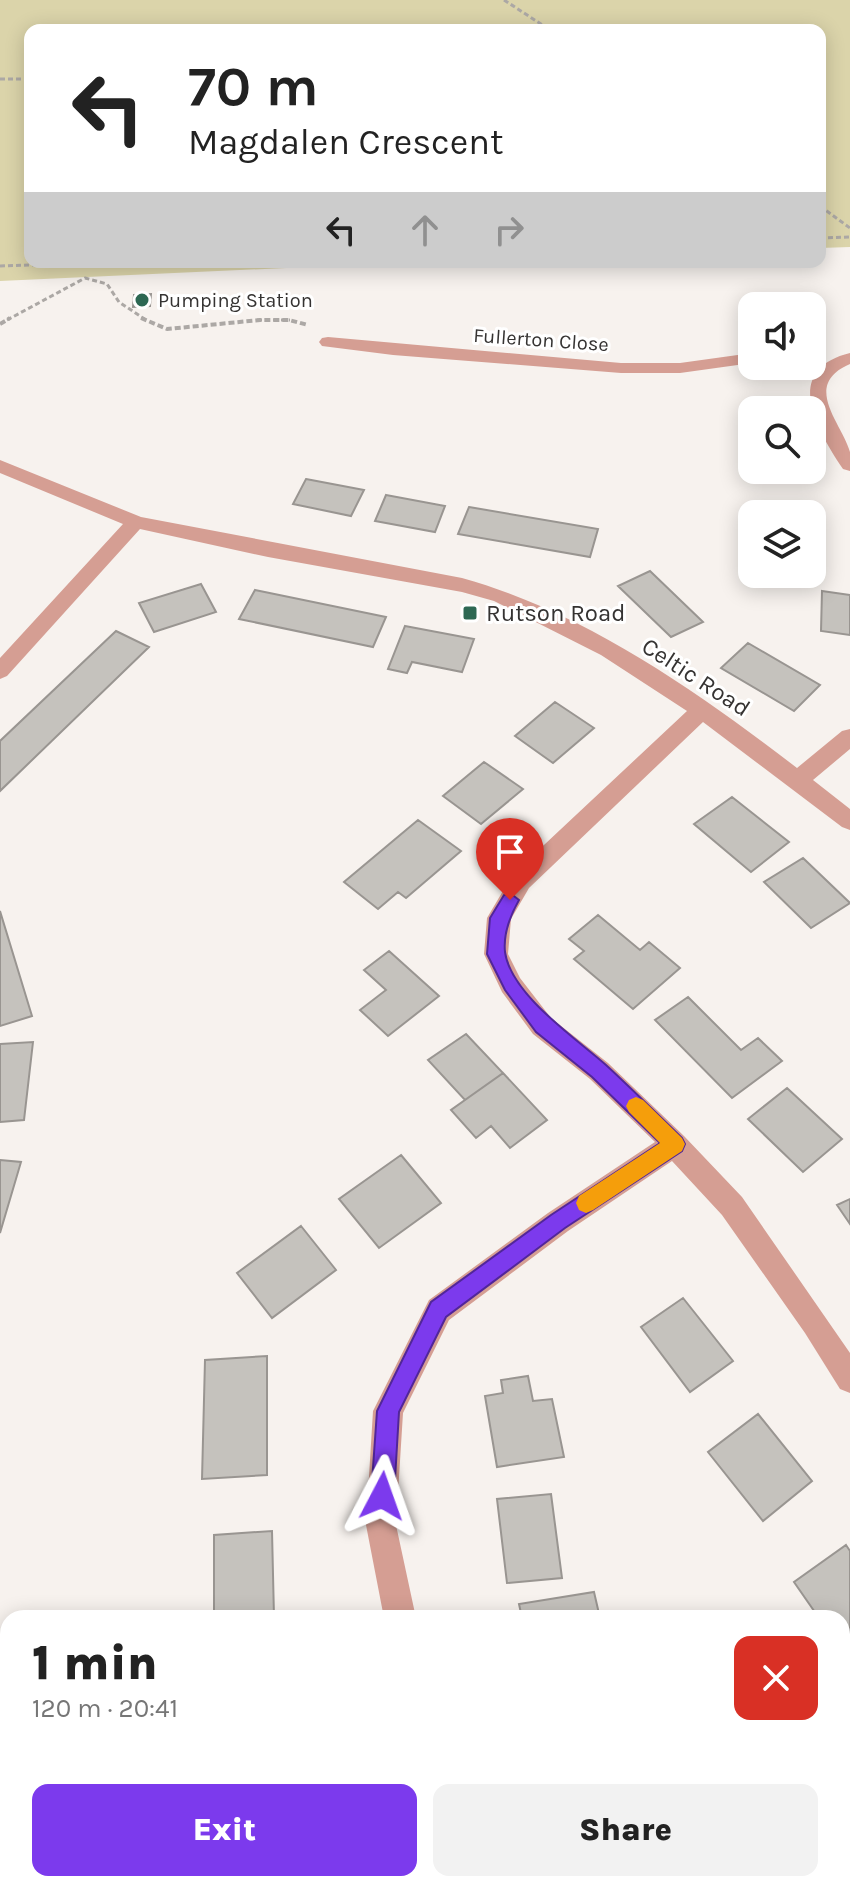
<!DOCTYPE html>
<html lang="en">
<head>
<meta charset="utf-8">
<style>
	body { margin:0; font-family:Karla,sans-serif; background:#f2f2f2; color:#222; height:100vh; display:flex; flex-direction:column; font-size:30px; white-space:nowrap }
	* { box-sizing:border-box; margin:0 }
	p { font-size:26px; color:#767676 }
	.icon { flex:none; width:44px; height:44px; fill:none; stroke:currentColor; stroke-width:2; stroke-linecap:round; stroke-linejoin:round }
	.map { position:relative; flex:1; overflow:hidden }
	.side { position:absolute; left:0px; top:1610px; width:850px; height:282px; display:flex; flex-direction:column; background:#fff; border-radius:24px 24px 0 0; box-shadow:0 4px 20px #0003 }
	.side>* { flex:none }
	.top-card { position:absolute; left:24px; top:24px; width:802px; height:244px; border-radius:16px; box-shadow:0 4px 20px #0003; background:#fff; color:#222; overflow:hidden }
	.controls { position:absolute; left:738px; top:292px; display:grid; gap:16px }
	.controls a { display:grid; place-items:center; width:88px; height:88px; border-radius:16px; background:#fff; box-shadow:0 4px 20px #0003; font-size:40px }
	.pin { position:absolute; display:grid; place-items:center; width:68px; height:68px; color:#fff; margin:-82px -34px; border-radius:50% 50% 50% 0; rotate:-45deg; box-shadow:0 0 8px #0007 }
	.pin .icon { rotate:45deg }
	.me { position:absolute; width:88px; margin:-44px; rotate:4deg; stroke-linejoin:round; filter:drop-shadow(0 0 6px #0008) }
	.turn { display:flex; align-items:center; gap:28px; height:168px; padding:0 32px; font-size:36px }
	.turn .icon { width:104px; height:104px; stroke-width:2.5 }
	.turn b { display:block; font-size:56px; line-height:68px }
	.lanes { display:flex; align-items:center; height:76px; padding:0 32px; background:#0003; justify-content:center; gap:40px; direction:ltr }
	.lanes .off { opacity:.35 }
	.round { display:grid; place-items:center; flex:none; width:84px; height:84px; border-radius:16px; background:#f2f2f2 }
	.head { display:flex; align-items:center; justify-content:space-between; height:136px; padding:0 32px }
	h1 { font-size:48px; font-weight:800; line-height:60px }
	.action { display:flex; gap:16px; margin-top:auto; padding:16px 32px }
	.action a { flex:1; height:92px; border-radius:16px; background:#7c3aed; color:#fff; font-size:32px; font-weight:800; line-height:92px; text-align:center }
	.action a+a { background:#f2f2f2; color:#222 }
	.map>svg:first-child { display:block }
	.green { fill:#dbd4aa }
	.building { fill:#c5c2bd; stroke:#999591; stroke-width:2 }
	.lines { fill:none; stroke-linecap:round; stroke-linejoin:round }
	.path-far1 { stroke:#aca8a5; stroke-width:3; stroke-dasharray:5 3; stroke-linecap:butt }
	.path { stroke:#aca8a5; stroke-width:4; stroke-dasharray:6 3; stroke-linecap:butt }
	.minor { fill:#d59e93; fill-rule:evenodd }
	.route { fill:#7c3aed; stroke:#51269a; stroke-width:2 }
	.slow { fill:#f59e0b }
	.poi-dot { fill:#2d6853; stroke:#fff; stroke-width:3 }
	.labels { text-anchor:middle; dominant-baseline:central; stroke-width:6; stroke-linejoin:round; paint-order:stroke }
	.far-poi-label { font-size:20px; fill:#353332; stroke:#fff; text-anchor:start }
	.far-street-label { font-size:20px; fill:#353332; stroke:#fff }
	.poi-label { font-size:24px; fill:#353332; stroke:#fff; text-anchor:start }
	.street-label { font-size:24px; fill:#353332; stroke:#fff }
</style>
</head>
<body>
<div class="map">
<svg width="850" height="1891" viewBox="0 0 850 1891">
	<rect width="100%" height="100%" fill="#f7f2ee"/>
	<path class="green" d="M0,0H850V247L820,248V30H30V262H416L0,281Z"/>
	<path class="building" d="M151,294L150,306L133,307L134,295Z
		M306,479L364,490L351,516L293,504Z
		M386,495L445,506L435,532L375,521Z
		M469,507L598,529L590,557L458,534Z
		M650,571L703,622L671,637L618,586Z
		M201,584L216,612L154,632L139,603Z
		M255,590L386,617L373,647L239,619Z
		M822,591L850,595V635L821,631Z
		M405,626L474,639L462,672L412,662L407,673L388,669Z
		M116,631L149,647L0,791V741Z
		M748,643L820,685L794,711L721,668Z
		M555,702L594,728L553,763L515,736Z
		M484,762L523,789L481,824L443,796Z
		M732,797L789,842L751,872L694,824Z
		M418,820L461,851L406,898L398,892L378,909L344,882Z
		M803,858L850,903L811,928L764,882Z
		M0,911L32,1016L0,1026Z
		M598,915L640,950L649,942L680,968L633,1009L574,959L584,951L569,939Z
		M389,951L439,996L388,1036L360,1010L386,990L364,970Z
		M688,997L741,1050L758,1038L782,1061L732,1098L655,1020Z
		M466,1034L503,1073L465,1100L428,1060Z
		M33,1042L24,1120L0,1122V1044Z
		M503,1073L547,1120L510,1148L491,1126L476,1138L451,1110Z
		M787,1088L842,1139L803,1172L748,1119Z
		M401,1155L441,1203L379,1248L339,1199Z
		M0,1160L21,1162L0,1233Z
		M850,1199V1224L837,1205Z
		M301,1226L336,1270L272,1318L237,1273Z
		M683,1298L733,1361L690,1392L641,1327Z
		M267,1356V1475L202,1479L205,1360Z
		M528,1376L533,1401L552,1399L564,1457L497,1467L485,1396L503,1393L501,1380Z
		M758,1414L812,1481L763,1521L708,1452Z
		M551,1494L562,1578L507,1583L497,1499Z
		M272,1531L274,1617L214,1618V1535Z
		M846,1545L850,1551V1663L842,1652V1618H819L794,1582Z
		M594,1592L600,1618H522L519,1604Z
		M267,1884H398L399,1891H267Z
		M460,1884H546L547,1890L461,1891Z"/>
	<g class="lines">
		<path class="path-far1" d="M504,0L550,30
			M0,79H30
			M820,206L850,228
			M820,238L850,237
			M0,266L118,262
			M7,320L85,278L107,284L119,302L146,320
			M257,320H290"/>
		<path class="path" d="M141,318L167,329L260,320H289L308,325
			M0,324L10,318"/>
		<path class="minor" d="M328,337L621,363H680L752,353V363L680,373H621L393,355L322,346L319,342L322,338Z
			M850,353V364C801,385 842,423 850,452C850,457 850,465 850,471L843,469C817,430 781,370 850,353Z
			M0,460L141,517L462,578C584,612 697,691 797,768L842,731L850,729V749L813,780L850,809V830L842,827L703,722L529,888L511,919L508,954L520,978L551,1018L608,1063L684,1136L742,1197L850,1353V1393L840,1389L805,1333L722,1215L672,1161L568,1231L449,1320L403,1413L396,1525L416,1618H384L366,1525L373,1411L429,1300L548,1213L655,1142L590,1079L533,1034L502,992L484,954L487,918L513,874L687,711L601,655L494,601L462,592L268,557L140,529L7,676L0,679V658L123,524L0,473Z"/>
	</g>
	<path class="route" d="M510,893L519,900C510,916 503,933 505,952C511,995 577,1039 606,1065C632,1089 657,1114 682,1138L685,1144L682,1151L565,1228L446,1317L399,1412L394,1496L390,1504L382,1508L374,1504L371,1496L377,1411L431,1302L551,1215L660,1143L592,1077L536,1032L505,990L487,954L490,918L504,895Z"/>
	<path class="slow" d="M636,1097L643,1100L682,1138L685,1144L682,1151L593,1210L586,1213L579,1210L576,1203L579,1196L660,1143L629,1112L626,1106L629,1100Z"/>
	<g class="poi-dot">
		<circle cx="142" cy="300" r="8"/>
		<rect x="462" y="605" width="16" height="16" rx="4"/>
	</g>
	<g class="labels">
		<g class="far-poi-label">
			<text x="158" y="300">Pumping Station</text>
		</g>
		<g class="far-street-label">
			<text transform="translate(541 340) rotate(4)">Fullerton Close</text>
		</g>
		<g class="poi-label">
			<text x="486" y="613">Rutson Road</text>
		</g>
		<g class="street-label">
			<text transform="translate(696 677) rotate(33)">Celtic Road</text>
		</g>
	</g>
</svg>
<div class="controls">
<a><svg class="icon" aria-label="sound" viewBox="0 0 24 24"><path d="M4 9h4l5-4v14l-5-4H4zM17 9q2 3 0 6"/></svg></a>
<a><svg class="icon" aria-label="search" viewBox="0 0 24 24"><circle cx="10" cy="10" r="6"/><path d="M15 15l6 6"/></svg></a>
<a><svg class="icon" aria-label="layers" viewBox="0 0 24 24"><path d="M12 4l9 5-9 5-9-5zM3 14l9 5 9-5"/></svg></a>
</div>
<div class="pin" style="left:510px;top:900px;background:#d93025"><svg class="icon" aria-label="arrive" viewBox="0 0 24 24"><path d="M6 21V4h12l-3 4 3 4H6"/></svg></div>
<svg class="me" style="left:382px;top:1496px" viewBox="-20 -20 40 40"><path d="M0-17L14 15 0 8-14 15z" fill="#7c3aed" stroke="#fff" stroke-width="4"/></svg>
<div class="top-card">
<div class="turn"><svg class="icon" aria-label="left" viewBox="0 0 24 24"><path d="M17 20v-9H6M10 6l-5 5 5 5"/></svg><div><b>70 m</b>Magdalen Crescent</div></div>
<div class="lanes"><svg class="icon" aria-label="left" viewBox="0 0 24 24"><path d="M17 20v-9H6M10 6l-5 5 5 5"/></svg><svg class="icon off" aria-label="ahead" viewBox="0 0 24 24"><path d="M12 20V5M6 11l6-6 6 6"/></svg><svg class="icon off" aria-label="right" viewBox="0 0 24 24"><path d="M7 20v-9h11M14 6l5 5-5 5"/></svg></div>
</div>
<section class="side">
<div class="head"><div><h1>1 min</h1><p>120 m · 20:41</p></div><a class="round" style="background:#d93025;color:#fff"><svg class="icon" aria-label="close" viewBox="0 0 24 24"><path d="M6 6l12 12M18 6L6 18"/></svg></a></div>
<div class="action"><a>Exit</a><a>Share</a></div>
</section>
</div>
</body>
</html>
